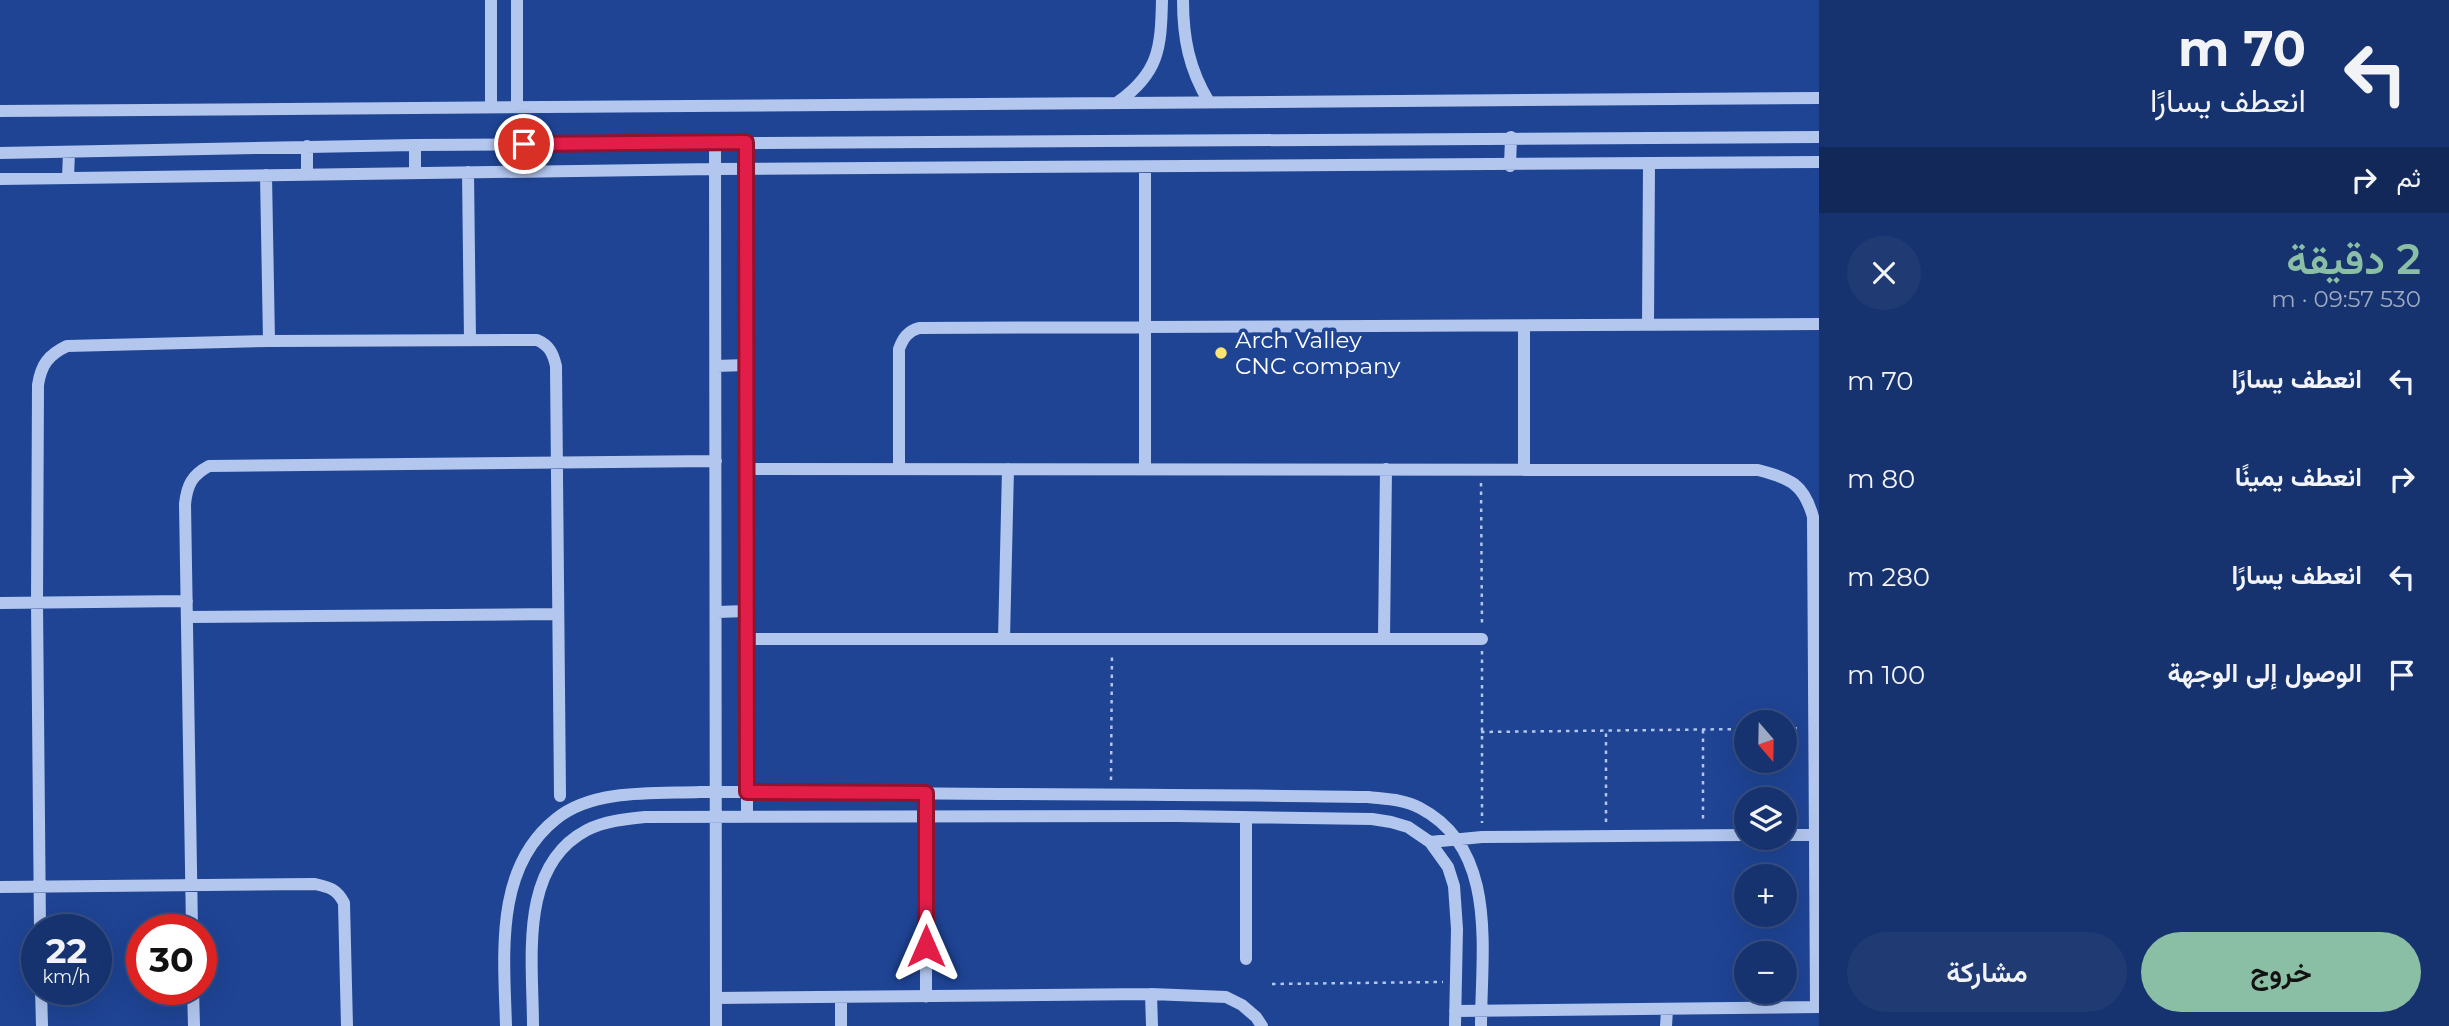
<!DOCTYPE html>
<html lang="ar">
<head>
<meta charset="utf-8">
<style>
	body { margin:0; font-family:Montserrat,Vazirmatn,sans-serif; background:#203b74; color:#f1f3f6; direction:rtl; height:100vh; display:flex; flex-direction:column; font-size:26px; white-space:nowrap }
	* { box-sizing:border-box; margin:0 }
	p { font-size:23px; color:#9eaac3 }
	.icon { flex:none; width:38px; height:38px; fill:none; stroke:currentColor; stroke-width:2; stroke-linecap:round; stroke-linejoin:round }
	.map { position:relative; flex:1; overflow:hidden; direction:ltr }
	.sheet { display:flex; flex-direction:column; background:#17336f; width:630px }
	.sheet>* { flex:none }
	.hud { background:#17336f; color:#f1f3f6; overflow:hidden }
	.needle { width:46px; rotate:160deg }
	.tools { position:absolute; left:1734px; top:710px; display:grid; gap:14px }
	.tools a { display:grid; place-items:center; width:63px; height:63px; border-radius:50%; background:#17336f; box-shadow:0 7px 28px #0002,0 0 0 2px #364e82; font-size:35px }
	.speed { position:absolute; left:21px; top:914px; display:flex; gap:14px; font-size:35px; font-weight:700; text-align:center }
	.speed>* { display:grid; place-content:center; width:91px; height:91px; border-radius:50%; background:#17336f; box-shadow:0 7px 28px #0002,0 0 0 2px #364e82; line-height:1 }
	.speed small { font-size:18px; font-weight:400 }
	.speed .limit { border:10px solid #d22; background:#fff; color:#111 }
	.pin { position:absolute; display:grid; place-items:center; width:60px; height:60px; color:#fff; margin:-30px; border:4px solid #fff; border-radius:50%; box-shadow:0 2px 7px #0007 }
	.me { position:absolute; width:77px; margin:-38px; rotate:0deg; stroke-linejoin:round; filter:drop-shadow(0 0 5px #0008) }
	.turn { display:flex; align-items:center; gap:24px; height:147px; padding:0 28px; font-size:32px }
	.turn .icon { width:91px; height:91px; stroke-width:2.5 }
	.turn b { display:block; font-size:49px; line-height:60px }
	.then { display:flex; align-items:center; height:66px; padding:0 28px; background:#0003; gap:14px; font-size:26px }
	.round { display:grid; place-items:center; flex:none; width:74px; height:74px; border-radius:37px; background:#203b74 }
	.head { display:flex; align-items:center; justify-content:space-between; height:119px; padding:0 28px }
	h1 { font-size:42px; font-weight:600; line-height:52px; color:#8abfa5 }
	.action { display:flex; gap:14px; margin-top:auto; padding:14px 28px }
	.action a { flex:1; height:80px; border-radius:42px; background:#8abfa5; color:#111; font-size:28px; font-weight:600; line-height:80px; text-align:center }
	.action a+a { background:#203b74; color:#f1f3f6 }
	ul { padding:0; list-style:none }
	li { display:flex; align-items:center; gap:21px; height:98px; padding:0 28px }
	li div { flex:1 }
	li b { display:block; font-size:26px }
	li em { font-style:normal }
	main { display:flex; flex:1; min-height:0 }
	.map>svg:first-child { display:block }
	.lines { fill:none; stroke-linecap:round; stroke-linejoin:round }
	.path { stroke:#b2c6ee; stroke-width:2.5; stroke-dasharray:3.5 5; stroke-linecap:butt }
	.minor { stroke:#b2c6ee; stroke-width:12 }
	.route-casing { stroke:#92132f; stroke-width:18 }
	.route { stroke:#e11d48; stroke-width:12 }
	.poi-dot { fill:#fce473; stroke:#1f4494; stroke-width:2.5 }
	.labels { text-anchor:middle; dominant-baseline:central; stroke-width:7; stroke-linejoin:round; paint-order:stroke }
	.poi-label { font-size:23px; fill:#fff; stroke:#1f4494; text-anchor:start }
</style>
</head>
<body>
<main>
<section class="sheet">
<div class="hud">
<div class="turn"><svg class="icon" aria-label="left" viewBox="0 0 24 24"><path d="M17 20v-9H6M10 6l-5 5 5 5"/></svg><div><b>70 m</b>انعطف يسارًا</div></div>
<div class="then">ثم<svg class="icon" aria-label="right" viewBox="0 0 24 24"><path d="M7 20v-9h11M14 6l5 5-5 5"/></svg></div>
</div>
<div class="head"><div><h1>2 دقيقة</h1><p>530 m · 09:57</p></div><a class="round"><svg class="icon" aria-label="close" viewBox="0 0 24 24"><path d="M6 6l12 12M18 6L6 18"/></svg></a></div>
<ul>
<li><svg class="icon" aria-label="left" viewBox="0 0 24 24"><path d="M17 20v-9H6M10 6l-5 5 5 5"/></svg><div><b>انعطف يسارًا</b></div><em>70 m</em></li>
<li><svg class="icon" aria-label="right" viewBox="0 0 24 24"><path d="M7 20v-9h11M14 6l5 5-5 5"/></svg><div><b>انعطف يمينًا</b></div><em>80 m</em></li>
<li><svg class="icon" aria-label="left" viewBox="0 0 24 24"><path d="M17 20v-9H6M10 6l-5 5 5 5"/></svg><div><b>انعطف يسارًا</b></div><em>280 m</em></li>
<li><svg class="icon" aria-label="arrive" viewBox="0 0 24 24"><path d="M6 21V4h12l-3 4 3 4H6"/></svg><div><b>الوصول إلى الوجهة</b></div><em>100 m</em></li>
</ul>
<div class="action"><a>خروج</a><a>مشاركة</a></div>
</section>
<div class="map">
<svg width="1819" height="1026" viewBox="0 0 1819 1026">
	<rect width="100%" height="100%" fill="#1f4494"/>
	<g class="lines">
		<path class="path" d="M1481,483L1482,627
			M1482,651V823
			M1785,729L1799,728
			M1703,730V821
			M1481,732L1746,729
			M1111,780L1112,653
			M1606,822V731
			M1272,984L1443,982"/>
		<path class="minor" d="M491,0V107
			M517,0V107
			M1183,0C1183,38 1189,69 1209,102
			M1118,102C1159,73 1161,48 1162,0
			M0,111L1819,98
			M715,142L716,1026
			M746,142L747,817
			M415,145V172
			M0,153L415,145L1819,137
			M1510,166L1511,137
			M468,172L470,340
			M307,174V146
			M266,175L269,341
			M68,178L69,152
			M0,179L715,169L1819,162
			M1648,325L1649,164
			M1524,326V470
			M716,366L746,365
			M746,469L1758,470C1790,478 1804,484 1813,517L1816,1007
			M899,469V349C903,338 908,331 919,328L1819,324
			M1145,469V167
			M0,603L187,601
			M717,612L746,611
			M187,617L557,614
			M747,639H1482
			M1004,639L1008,469
			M1384,639L1386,469
			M1785,835H1819
			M1430,842L1482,837L1746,835
			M0,887L315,884C329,887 337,889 344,903L347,1026
			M40,929L37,603L38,385C41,365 48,355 67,346L269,341L537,340C549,345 553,353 556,366L560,796
			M192,929L185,504C187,485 192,475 209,466L716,461
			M1246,959V817
			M41,989L42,1026
			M193,989L194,1026
			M1151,994L1152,1026
			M926,997V793
			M716,998L1151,994L1226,997L1242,1005L1256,1017L1262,1026
			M841,998V1026
			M1455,1011L1819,1007
			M506,1026C504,955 494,868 556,819C573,805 594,799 615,796C643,792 672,793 700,792C765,791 830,792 896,793C1053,795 1210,794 1368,797C1385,799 1404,799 1420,808C1499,849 1481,952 1481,1026
			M533,1026C533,960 518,866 587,830C605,821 625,819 645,817L1179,816L1372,819L1391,822L1408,827L1430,842L1448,867L1454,886L1457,929L1455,1026
			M1666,1026L1667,1010"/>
	</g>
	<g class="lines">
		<defs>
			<path id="route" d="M524,144L746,142L747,792L926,793V946"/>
		</defs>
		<use href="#route" class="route-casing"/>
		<use href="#route" class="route"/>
	</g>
	<circle class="poi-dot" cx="1221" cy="353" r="7"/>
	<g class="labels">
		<g class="poi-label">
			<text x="1235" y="340">Arch Valley<tspan x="1235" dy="26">CNC company</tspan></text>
		</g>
	</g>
</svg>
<div class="tools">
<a><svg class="needle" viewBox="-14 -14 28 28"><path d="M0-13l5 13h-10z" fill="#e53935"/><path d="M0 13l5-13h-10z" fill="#9eaac3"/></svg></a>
<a><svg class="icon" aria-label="layers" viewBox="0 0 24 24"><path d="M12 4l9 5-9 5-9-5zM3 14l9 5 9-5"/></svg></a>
<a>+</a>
<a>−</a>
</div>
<div class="speed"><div>22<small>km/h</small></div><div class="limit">30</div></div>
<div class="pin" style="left:524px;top:144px;background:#d93025"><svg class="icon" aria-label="arrive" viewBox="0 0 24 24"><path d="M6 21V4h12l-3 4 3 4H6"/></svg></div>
<svg class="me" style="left:926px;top:946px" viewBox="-20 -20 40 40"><path d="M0-17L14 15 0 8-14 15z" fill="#e11d48" stroke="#fff" stroke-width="4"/></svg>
</div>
</main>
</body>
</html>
